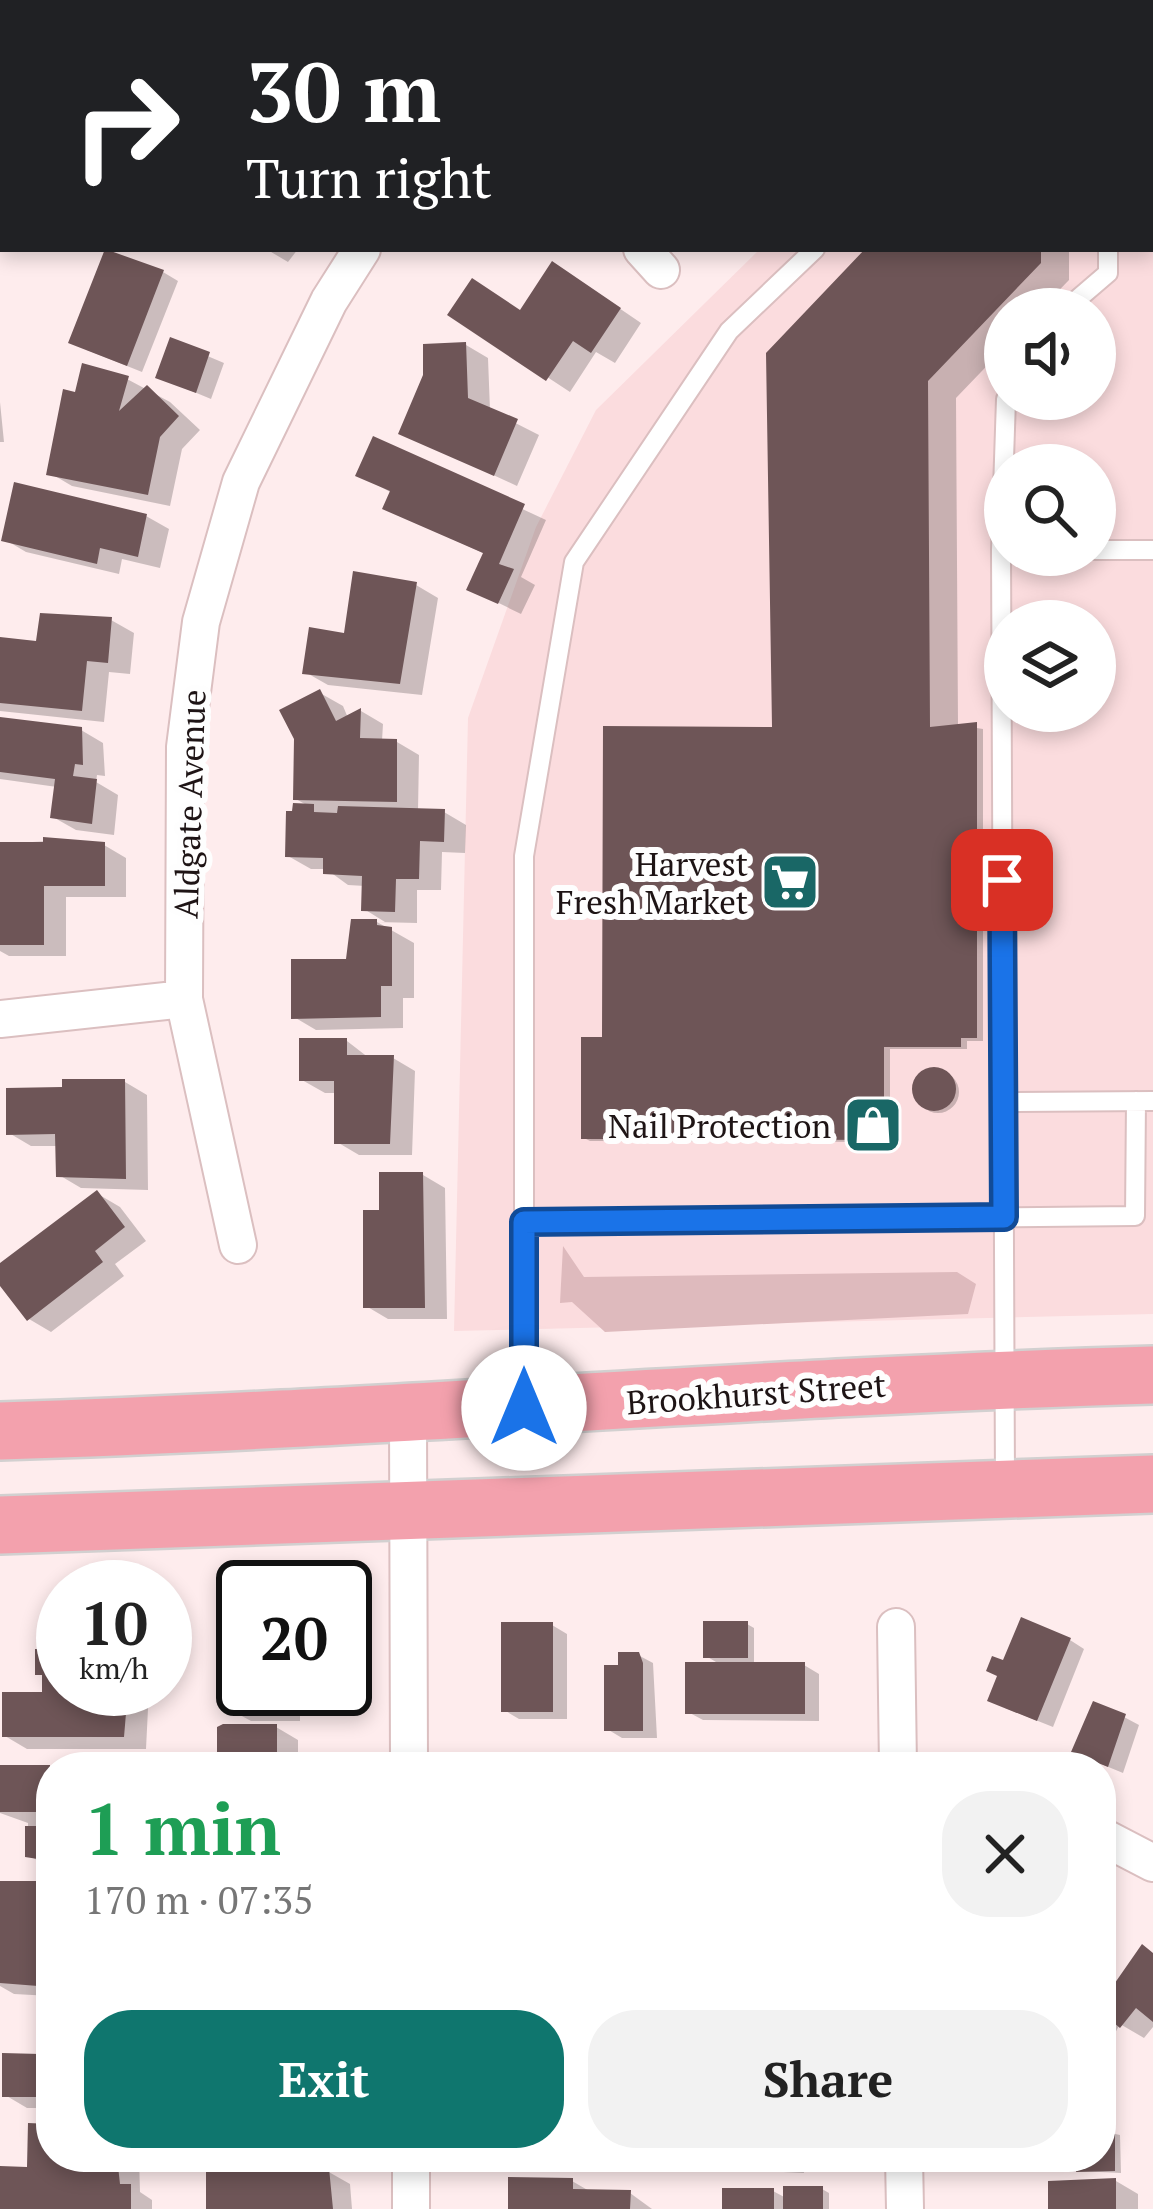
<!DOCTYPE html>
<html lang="en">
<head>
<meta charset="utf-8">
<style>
	body { margin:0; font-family:"PT Serif",serif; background:#f2f2f2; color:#222; height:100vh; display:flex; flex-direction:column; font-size:45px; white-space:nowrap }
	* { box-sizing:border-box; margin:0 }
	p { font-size:39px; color:#767676 }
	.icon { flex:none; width:66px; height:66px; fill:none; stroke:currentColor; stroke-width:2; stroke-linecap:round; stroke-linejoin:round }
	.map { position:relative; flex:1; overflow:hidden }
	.details { position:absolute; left:36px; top:1752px; width:1080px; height:420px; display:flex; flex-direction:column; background:#fff; border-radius:48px; box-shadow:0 6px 18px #0003 }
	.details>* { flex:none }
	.top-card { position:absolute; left:0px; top:0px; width:1155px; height:252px; box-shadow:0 6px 18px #0003; background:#202124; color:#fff; overflow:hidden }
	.buttons { position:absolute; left:984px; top:288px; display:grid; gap:24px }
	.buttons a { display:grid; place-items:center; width:132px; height:132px; border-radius:50%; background:#fff; box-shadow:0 6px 18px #0003; font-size:60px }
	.speed { position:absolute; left:36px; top:1560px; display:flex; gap:24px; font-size:60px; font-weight:700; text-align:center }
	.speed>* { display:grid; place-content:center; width:156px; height:156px; border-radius:50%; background:#fff; box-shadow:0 6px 18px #0003; line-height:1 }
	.speed small { font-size:30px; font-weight:400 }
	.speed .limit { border:6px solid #111; border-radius:18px; background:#fff; color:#111 }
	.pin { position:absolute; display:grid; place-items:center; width:102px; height:102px; color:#fff; margin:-51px; border-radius:24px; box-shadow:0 6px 18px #0006 }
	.me { position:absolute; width:132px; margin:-66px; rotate:0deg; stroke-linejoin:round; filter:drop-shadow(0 0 9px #0008) }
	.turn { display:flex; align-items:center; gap:42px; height:252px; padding:0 48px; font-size:54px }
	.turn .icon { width:156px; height:156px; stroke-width:2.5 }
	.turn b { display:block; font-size:84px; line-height:102px }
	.round { display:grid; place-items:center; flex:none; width:126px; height:126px; border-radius:48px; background:#f2f2f2 }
	.headline { display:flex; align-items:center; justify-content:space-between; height:204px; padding:0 48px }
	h1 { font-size:72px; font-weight:700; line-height:90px; color:#1e9e55 }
	.primary-button { display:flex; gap:24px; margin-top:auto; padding:24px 48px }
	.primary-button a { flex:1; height:138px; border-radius:48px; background:#0f766e; color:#fff; font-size:48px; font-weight:700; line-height:138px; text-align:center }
	.primary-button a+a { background:#f2f2f2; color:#222 }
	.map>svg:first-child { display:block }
	.built { fill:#fbdcde; fill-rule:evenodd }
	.green { fill:#debabd }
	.shadow { fill:#0003 }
	.building { fill:#6e5557 }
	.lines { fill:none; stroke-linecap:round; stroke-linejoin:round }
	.lane-casing { stroke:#dbbfc0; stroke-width:22 }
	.street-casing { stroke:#dbbfc0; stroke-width:40 }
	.primary-casing { stroke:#d2d0d0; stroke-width:62 }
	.lane { stroke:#fff; stroke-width:18 }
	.street { stroke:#fff; stroke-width:36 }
	.primary { stroke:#f3a1ad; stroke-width:57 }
	.route-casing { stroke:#114b97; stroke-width:30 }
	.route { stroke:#1a73e8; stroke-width:21 }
	.labels { text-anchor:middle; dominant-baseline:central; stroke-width:12; stroke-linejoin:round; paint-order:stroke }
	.street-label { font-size:33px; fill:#1e1415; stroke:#fefefe }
	.poi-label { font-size:33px; fill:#1e1415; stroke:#fefefe; text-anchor:end }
</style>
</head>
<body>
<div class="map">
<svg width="1153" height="2209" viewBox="0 0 1153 2209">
	<rect width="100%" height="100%" fill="#feeced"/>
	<path class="built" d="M871,0H1153V1314L454,1331L468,718L536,527L596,410L760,249H1152V3ZM1005,309H1095V399H1005ZM1005,465H1095V555H1005ZM1005,621H1095V711H1005Z"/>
	<path class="green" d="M563,1246L584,1277L957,1272L976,1284L968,1314L605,1332L572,1302L560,1303Z"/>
	<path class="shadow" d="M0,0H35L29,3Z
		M180,0H308L305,3Z
		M811,0H862L864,3H807Z
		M925,0H1071V3H925Z
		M1114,0H1153V22L1152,3Z
		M3,56V119L0,117Z
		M266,249H298L288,262Z
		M869,249H1069V280L1041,309H1005V347L956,398L958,725L983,729V1041H967V1049H890V1142L590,1141L584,1138L605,1040L775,730Z
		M163,272L178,281L142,372L87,350Z
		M575,278L641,323L615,363L596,352L570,392L451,314L522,313Z
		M172,341L224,363L211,399L158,377Z
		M466,345L488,358L490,410L539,435L517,486L402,433Z
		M127,379L170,402L200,430L182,449L170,506L72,486L50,473L77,395Z
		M0,402L4,442H0Z
		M374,440L546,520L521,577L535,585L521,614L470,589L485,554L386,508L392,493L359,475Z
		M146,516L169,529L160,568L122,559L119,574L26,552L4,539Z
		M416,585L438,598L422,695L328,685L305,672Z
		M111,620L134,633L130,674L109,672L104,722L0,711V640L39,644Z
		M320,693L343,706L348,718L361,711L383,724L382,741L397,742L419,755L418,811L444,812L466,825L465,853L442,852L441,890H417V923L377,922L414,943V998H403V1028L316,1030L294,1017L349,962L353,922H385L364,909L365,886L348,885L326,869H311L288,856L310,807L296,799Z
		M0,720L81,730L103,743L105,776L97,775L96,782L118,795L114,835L76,830L53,817L57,787L0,779Z
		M65,840L104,845L126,858V897H66V956H9L0,951V844Z
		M347,1041L369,1058H393L415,1071L412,1155H359L337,1142V1093H325L302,1080Z
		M917 1092a21 21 0 1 1 42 0a21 21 0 1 1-42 0Z
		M125,1082L147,1095L148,1190L81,1188L59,1175L58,1146H31L9,1133L65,1090Z
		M423,1175L445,1188L447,1319H388L366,1306L382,1213Z
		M98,1194L120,1207L146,1241L115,1264L124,1276L51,1332L29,1319L0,1281V1267Z
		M243,1623V1689H300V1721H251L229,1709Z
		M747,1624L754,1628V1665H804L819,1674V1721L703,1720L688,1712L721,1665L706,1656Z
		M552,1625L567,1634V1719H519L504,1710Z
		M345,1629L350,1632V1671H345Z
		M63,1634V1689H149L146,1749H27L5,1736L45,1695V1677L38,1673Z
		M1070,1640L1084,1649L1053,1727L1005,1708V1664Z
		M638,1655L653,1663L657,1738H622L607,1729L621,1668Z
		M1124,1717L1139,1725L1123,1773L1089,1759Z
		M276,1727L298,1740V1767H223Z
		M0,1768L51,1769V1868L28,1855V1823L0,1813Z
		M0,1884H51V1996L14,1994L0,1986Z
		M1101,1922L1109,1926L1101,1950Z
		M1153,1954V2027L1144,2038L1120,2024L1108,2046L1101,2042V2004Z
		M51,2011V2108H27L5,2095L43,2057Z
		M51,2127V2157H139L140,2192L152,2200V2209H0V2169L30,2170Z
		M1101,2131L1120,2135L1121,2173L1079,2171V2157H1101Z
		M224,2157H356V2167H320L350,2184L352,2209H209L250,2172Z
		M642,2157L645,2169L532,2172L510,2159Z
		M846,2157V2166L803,2167L804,2173L739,2170L717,2158Z
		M572,2181L591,2192L630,2193L652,2209H511Z
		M1116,2181L1138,2194V2209H1051Z
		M822,2189L829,2193V2209H725L773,2191L786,2198Z"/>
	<path class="building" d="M105,249L164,270L127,366L68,343Z
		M865,249H1041V263L928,381L930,727L977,722V1038H961V1047H884V1140L581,1139V1037H602L603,726L772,727L766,353Z
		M552,261L621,308L591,353L573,341L546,381L447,315L472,278L520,310Z
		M170,337L210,352L196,393L155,378Z
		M466,342L468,398L518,419L494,476L398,434L423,375V344Z
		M82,363L129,376L119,411L147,385L179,416L160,437L148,495L46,475L63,389L75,392Z
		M373,436L525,504L499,564L514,569L498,604L466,590L483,553L382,509L390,491L355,476Z
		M14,482L147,514L138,557L100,548L97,564L1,541Z
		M353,571L417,582L400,684L302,674L309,627L344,633Z
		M40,613L112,617L108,663L87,661L82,711L0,703V637L36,641Z
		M320,689L336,721L361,708L360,738L397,739V802L293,800L294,739L279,710Z
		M0,717L82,727L83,765L75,764L73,776L97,779L92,824L50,818L55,779L0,772Z
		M293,803L314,804V812L337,813L338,806L445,809L444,842L420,841L419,879H396L395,912L361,911L362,876L323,874V858L285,857L286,811H292Z
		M43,837L105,842V886H44V945H0V842H43Z
		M351,919H377V925L392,927V986H381V1017L291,1019V959H346Z
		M299,1038H347V1055H394L390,1144H334V1081H299Z
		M912 1089a22 22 0 1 1 44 0a22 22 0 1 1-44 0Z
		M62,1079H125L126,1179L56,1177L55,1134L6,1135V1088L62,1087Z
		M379,1172H423L425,1308H363V1210H379Z
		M97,1190L125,1227L95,1251L103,1262L27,1321L0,1286V1263Z
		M1021,1617L1071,1638L1037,1721L987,1701L997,1676L986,1671L992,1656L1003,1660Z
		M226,1621H243V1689H279V1710H226Z
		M703,1621H748V1658H703Z
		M501,1622H553V1712H501Z
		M51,1631H63V1689H128L124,1737H2V1692H42V1675H35V1649H51Z
		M618,1652H639L643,1663V1731H604V1665H618Z
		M685,1662H805V1714H685Z
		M1093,1701L1126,1714L1108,1767L1071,1752Z
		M223,1724H277V1767H217V1727Z
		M0,1765H50L51,1861L25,1857V1826H43V1812H0Z
		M0,1881H51V1987L0,1983Z
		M1142,1944L1153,1953V2022L1136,2008L1120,2028L1101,2012V2003Z
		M37,2009H51V2097H2V2053L40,2054Z
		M28,2123L51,2124V2157H117L120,2184H131V2209H0V2166L27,2167Z
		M1101,2128H1115V2171L1076,2172V2157H1101Z
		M329,2168L333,2209H206V2169Z
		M508,2177L573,2178V2189L631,2190L630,2209H508Z
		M1116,2178V2209H1048V2181Z
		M783,2186H823V2209H783Z
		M722,2188H774V2209H722Z"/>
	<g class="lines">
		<defs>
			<path id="lane" d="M902,0V3
				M1152,54H1153
				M1066,309L1108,273V249
				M1095,550H1153
				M1003,1102L1153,1101
				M524,1222L1135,1216L1136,1101
				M524,1398V856L574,562L729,331L815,249
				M1005,1482L1001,550L1006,399"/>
			<path id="street" d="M416,0L419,3
				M621,3L625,0
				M642,249L661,270
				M0,1019L184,999
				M238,1245L184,999L185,747L201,622L241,482L329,301L362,249
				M408,1414L409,1767
				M896,1627L898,1767
				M1101,1836L1153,1863
				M411,2157V2209
				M904,2157L905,2209"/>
			<path id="primary" d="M0,1431C385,1419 768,1386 1153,1375
				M0,1525L1153,1484"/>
		</defs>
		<use href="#lane" class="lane-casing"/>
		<use href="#street" class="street-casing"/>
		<use href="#primary" class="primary-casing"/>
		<use href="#lane" class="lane"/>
		<use href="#street" class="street"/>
		<use href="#primary" class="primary"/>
	</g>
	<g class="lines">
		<defs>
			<path id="route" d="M524,1408V1222L1004,1217L1002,880"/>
		</defs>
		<use href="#route" class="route-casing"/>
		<use href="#route" class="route"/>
	</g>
	<defs>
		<symbol id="supermarket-square" viewBox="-11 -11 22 22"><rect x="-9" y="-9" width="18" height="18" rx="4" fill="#196766" stroke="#fefefe"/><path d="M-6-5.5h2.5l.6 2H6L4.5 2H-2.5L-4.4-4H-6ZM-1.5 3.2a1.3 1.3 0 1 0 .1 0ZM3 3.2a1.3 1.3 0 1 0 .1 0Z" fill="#fff"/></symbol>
		<symbol id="shop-square" viewBox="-11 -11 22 22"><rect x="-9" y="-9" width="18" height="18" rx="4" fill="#196766" stroke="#fefefe"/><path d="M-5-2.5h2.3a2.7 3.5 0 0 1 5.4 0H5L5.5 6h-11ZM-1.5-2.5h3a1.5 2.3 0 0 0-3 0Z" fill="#fff"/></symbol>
	</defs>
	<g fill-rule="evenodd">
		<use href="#supermarket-square" x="757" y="849" width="66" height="66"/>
		<use href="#shop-square" x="840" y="1092" width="66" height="66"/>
	</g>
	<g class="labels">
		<g class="street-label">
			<text transform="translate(189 804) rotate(-88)">Aldgate Avenue</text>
			<text transform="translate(756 1393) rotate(-4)">Brookhurst Street</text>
		</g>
		<g class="poi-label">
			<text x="748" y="863">Harvest<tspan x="748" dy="38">Fresh Market</tspan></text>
			<text x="831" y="1125">Nail Protection</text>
		</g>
	</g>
</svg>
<div class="buttons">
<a><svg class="icon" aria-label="sound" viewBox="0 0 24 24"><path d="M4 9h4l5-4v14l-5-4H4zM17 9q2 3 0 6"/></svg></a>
<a><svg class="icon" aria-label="search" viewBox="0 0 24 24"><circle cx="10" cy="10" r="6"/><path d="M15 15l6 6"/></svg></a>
<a><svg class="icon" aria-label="layers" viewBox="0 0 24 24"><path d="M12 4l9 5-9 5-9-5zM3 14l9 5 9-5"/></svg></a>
</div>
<div class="speed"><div>10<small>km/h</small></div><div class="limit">20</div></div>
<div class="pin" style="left:1002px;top:880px;background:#d93025"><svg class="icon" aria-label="arrive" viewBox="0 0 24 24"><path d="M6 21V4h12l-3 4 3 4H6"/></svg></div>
<svg class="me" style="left:524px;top:1408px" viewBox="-20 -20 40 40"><circle r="19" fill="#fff"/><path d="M0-13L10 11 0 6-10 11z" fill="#1a73e8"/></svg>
<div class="top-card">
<div class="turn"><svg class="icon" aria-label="right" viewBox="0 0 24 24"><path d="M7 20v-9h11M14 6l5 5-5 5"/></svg><div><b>30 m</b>Turn right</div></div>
</div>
<section class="details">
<div class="headline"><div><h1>1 min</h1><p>170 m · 07:35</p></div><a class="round"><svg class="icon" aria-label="close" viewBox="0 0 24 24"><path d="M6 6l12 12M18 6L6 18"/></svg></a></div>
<div class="primary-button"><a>Exit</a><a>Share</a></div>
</section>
</div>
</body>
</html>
